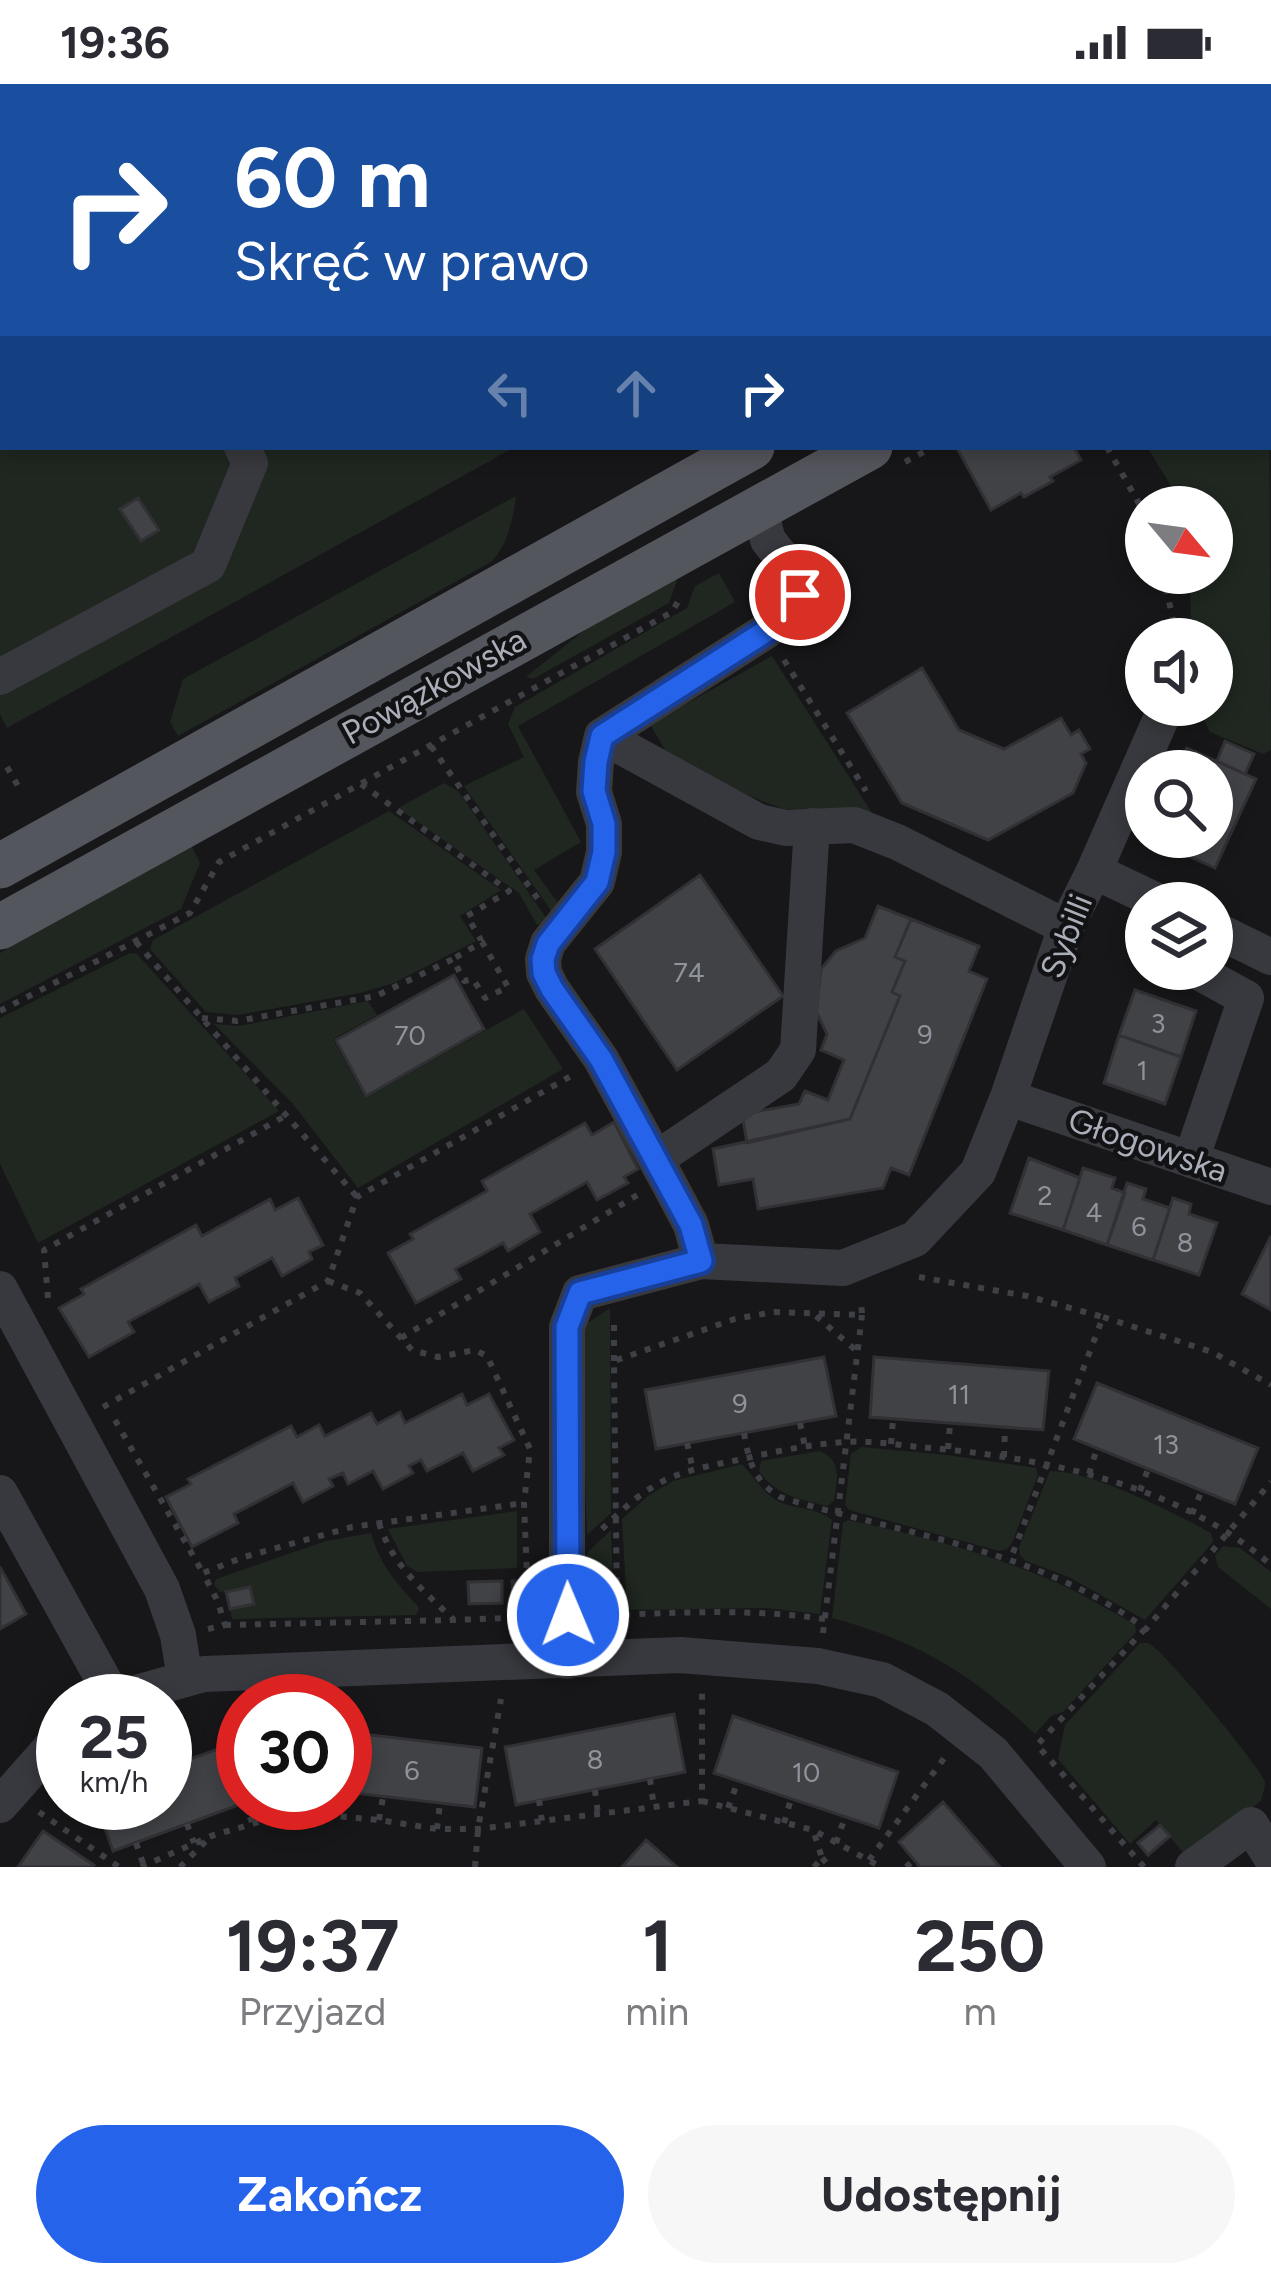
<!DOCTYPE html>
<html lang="pl">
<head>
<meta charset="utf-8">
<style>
	body { margin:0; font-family:Figtree,sans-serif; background:#f7f7f7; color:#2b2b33; height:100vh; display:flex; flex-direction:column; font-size:45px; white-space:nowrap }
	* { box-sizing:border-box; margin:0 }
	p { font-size:39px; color:#7c7c81 }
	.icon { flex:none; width:66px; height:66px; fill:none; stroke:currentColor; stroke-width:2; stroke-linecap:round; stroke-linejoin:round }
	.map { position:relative; height:1783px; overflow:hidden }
	.sheet { display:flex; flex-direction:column; background:#fff; flex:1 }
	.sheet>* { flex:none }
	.hud { position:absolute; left:0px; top:0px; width:1272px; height:366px; box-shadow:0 6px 18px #0003; background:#1a4fa0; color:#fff; overflow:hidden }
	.needle { width:78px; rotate:119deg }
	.fabs { position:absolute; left:1125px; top:402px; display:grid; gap:24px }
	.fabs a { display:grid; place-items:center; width:108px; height:108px; border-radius:50%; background:#fff; box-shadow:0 6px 18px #0003; font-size:60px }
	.speed { position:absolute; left:36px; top:1590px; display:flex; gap:24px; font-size:60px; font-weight:700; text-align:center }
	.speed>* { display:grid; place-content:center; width:156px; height:156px; border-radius:50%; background:#fff; box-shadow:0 6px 18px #0003; line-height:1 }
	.speed small { font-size:30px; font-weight:400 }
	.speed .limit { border:18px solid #d22; background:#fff; color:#111 }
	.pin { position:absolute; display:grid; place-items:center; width:102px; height:102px; color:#fff; margin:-51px; border:6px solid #fff; border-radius:50%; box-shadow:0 3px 12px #0007 }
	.me { position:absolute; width:132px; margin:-66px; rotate:359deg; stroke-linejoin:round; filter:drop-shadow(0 0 9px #0008) }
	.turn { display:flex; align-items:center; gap:42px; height:252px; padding:0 36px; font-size:54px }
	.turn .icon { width:156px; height:156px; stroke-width:2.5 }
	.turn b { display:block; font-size:84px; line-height:102px }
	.lanes { display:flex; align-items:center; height:114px; padding:0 36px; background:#0003; justify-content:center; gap:60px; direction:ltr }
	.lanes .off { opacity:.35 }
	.eta { display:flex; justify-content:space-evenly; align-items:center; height:204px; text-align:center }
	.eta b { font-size:72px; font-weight:700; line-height:84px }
	.cta { display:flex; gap:24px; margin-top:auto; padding:24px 36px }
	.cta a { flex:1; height:138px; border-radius:72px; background:#2563eb; color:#fff; font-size:48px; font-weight:700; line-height:138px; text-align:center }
	.cta a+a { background:#f7f7f7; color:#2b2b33 }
	.status { display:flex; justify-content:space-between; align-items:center; height:84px; padding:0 60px; background:#fff; direction:ltr }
	.status svg { height:33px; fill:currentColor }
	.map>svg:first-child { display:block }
	.green { fill:#1f2720 }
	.building { fill:#414246; stroke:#313135; stroke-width:3 }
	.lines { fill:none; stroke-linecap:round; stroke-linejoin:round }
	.path { stroke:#3e4045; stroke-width:6; stroke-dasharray:6 9; stroke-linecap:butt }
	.minor { stroke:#38393e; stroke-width:36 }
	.major { stroke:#54565d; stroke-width:45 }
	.route-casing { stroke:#184099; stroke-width:30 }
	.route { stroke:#2563eb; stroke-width:21 }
	.labels { text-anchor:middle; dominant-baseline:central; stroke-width:9; stroke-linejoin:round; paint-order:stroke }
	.number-label { font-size:27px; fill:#8f939c }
	.street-label { font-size:33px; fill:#a9aeb9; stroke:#121214 }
</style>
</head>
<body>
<div class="status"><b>19:36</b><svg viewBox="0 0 49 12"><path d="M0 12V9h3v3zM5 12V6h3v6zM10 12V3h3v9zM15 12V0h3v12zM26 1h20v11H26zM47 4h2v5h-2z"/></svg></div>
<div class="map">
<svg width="1271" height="1783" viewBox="0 0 1271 1783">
	<rect width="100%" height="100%" fill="#171719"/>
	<path class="green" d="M0,0H1171L1165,3H3V363H515L7,644L0,630Z
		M1269,270L1271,666L1263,670L1210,648L1197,621H1212V555H1191L1190,489H1212V423H1184L1147,363H1269Z
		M516,412C513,434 508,462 491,478L178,652L170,638L183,595Z
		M719,489L735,518L518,642L581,758L534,786L561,823L554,831L464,702L524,673L508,640L515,623L687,524L695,502Z
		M679,491L669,519L533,595L526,593L596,537Z
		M772,572L872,729L783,725L752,713L669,673L650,640Z
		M444,699L458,707L547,835V839L537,841L519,809L398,724Z
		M389,727L501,806L460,832L476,857L394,899L360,909L238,931L206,928L150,865L153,856Z
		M191,761L200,779L181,825L0,920V869Z
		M130,869L137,870L279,1027L38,1159L0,1080V934Z
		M368,917L377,931L333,955L365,1014L524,925L563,985L358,1104L293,1020L214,940L239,942Z
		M610,1224L611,1429L587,1451L580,1244Z
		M861,1363L947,1371L1036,1384L1038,1391L1012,1459L1007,1465L999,1467L849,1426L845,1421L851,1370Z
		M820,1367C843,1378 837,1395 834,1417L827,1422C799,1415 776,1412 759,1387L761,1377Z
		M742,1380C754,1392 761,1407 776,1416C794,1426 817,1423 832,1436L820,1530L766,1524L627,1526L622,1435L648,1412L673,1397Z
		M1050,1387C1092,1387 1173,1428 1211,1449L1213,1458L1145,1536L1069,1493L1026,1477L1020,1471L1019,1463Z
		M517,1427V1484L418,1488L407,1482L388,1445Z
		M848,1436C918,1451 987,1469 1053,1497C1081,1509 1108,1526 1135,1540L1136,1548L1063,1628L1051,1632L1035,1650C971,1589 917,1557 832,1534L843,1439Z
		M611,1446L614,1526L589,1527L587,1469Z
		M371,1449C379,1479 396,1499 417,1521L419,1525L416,1531L232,1535L230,1525L254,1520L250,1504L220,1508L214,1501L216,1495L326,1457Z
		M1223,1462L1240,1464L1271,1488V1525L1218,1483L1215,1471Z
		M1140,1559C1143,1559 1147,1558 1150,1560C1163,1566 1263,1686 1265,1698C1265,1705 1262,1711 1261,1717L1186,1772L1156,1736L1130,1760L1058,1675L1065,1641Z"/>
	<path class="building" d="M964,363H1074L1081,376L1050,393L1053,397L1024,413L1021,409L991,426L958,366Z
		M138,414L159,446L141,457L120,425Z
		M922,584L959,646L1004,665L1061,634L1071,651L1079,646L1090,665L1081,670L1086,679L1073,709L988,756L902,719L847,629Z
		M1225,657L1254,670L1245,690L1217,677Z
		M1187,664L1256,695L1215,784L1167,762L1172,753H1212V687H1177Z
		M700,791L783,912L677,986L595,865Z
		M878,822L911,835L895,873L905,877L892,908L900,912L850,1035L747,1059L742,1030L799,1020L805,1007L828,1016L844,976L821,966L827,950L816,927L821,885L836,867L865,854Z
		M911,835L979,862L969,887L987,895L909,1091L891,1084L883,1104L758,1125L753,1095L719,1101L713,1065L850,1035L900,912L892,908L905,877L895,873Z
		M454,891L484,945L366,1012L336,956Z
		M1135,906L1196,927L1181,973L1119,951Z
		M1119,951L1181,973L1165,1020L1104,999Z
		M614,1038L638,1085L624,1093L628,1099L597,1116L587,1098L530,1130L540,1148L508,1167L503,1159L455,1185L461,1195L416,1219L388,1169L413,1155L410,1150L487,1107L482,1097L585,1039L592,1051Z
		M1029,1074L1080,1094L1063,1146L1010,1129Z
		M1083,1084L1115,1094L1112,1104L1125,1109L1107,1161L1063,1146Z
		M1127,1099L1146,1105L1143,1115L1170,1124L1153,1176L1107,1161Z
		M298,1114L323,1161L309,1168L312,1175L282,1192L272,1174L235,1194L239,1202L209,1218L199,1200L128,1238L134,1248L89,1273L59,1224L84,1210L81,1205L196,1141L202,1152L270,1115L275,1126Z
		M1173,1114L1191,1120L1189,1130L1217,1139L1199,1191L1153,1176Z
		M1271,1152V1226L1242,1210Z
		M824,1273L836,1332L656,1365L645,1306Z
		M874,1273L1049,1287L1043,1346L870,1333Z
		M1097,1299L1258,1364L1235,1420L1074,1355Z
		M462,1310L467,1321L489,1310L514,1356L499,1364L504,1371L473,1387L463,1369L427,1387L421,1376L409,1382L413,1389L383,1405L373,1387L348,1400L343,1389L329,1395L333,1402L303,1418L293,1399L234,1430L238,1439L192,1463L166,1413L191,1400L188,1395L291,1342L297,1353L319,1341L325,1352L371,1329L377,1340L400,1328L405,1339Z
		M0,1483L26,1530L0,1545Z
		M542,1496L543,1529H513L512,1497Z
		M502,1497V1519L469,1520L468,1498Z
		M250,1503L254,1520L230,1525L226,1508Z
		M674,1630L685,1688L516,1721L505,1663Z
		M733,1632L898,1688L879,1744L714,1689Z
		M345,1648L482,1664L475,1723L345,1708Z
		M243,1656L244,1719L113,1767L96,1719H165V1684Z
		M943,1718L1000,1783H920L899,1758Z
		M1160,1741L1170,1752L1148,1771L1138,1759Z
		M43,1747L94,1781L92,1783H18Z
		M646,1756L677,1783H622Z"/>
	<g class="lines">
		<path class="path" d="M57,3L62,0
			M346,3L352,0
			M1182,3L1187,0
			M0,39L3,45
			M1107,363L1146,432
			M905,378L933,363
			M1163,489L1177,555
			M784,576L866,707
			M431,662L540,818
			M7,683L21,707
			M361,700L509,807L467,832L481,856
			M136,858L357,1113
			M0,927L190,829L219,778L672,528L680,514
			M202,934L237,937L376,912L453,875L464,897L473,895L485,914L508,903L482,858L453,875
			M919,1193L1027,1212L1103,1233L1011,1474
			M328,1197L360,1209L412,1266L438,1273L475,1266L487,1272L530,1365L524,1419L527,1491H533
			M48,1214L44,1166L287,1031
			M816,1232L858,1268
			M1103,1233L1212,1268L1271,1301
			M401,1254L639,1110
			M614,1277V1233
			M103,1323L328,1197L357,1113L571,992
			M115,1336L203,1489
			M800,1339L805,1363
			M744,1349C749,1378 754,1397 780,1413C904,1451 1038,1465 1146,1545L1271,1398
			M687,1359L693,1386
			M891,1360L893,1335
			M948,1365L950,1340
			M1004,1373L1005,1344
			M1089,1390L1097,1364
			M1140,1407L1148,1385
			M1192,1430L1202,1406
			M379,1439C392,1481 423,1506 454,1536L508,1534L515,1541
			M602,1445C617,1431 633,1415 651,1404C677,1387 709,1382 738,1376C773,1368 810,1360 846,1358C871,1356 896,1361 920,1363C1039,1373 1178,1399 1271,1481
			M825,1535C755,1525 687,1528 617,1531L614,1277L735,1235L774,1228L862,1231L861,1216
			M225,1541L454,1536
			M208,1545L225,1541L218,1518L203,1489L244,1473L352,1443L524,1419
			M823,1549L862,1231
			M650,1695L654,1723
			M595,1706L598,1730
			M539,1716L542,1737
			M702,1717L813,1746L881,1783
			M244,1719L252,1738
			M728,1724L738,1697
			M39,1728L119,1783
			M379,1736L383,1713
			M784,1739L791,1715
			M187,1740L194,1759
			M437,1745L440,1719
			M136,1759L144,1782
			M836,1759L845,1733
			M822,1774L830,1783
			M869,1776L945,1673
			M141,1783L211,1752L293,1728L379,1736L437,1745H478L702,1717V1606
			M180,1783L208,1755
			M475,1783L478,1745L501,1615
			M814,1783L822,1774L814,1749
			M906,1783L914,1776
			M1144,1783L1037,1661L1145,1545"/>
		<path class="minor" d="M108,0L109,3
			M644,0L645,3
			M925,0L927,3
			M201,3L207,0
			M540,3L546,0
			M889,3L895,0
			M1135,3L1140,0
			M0,301L3,299
			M0,593L208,481L250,379L242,363
			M602,652L759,738L786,744L854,741L897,758L1066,843
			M1094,787L1161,819
			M1212,844L1271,873
			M1024,1019L1271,1103
			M656,1075L781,991L798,966L812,742
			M1191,1076L1246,914L1193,885
			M701,1177L691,1141L666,1094L601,975L552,905L544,889L543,875L548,859L597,798L604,768V740L594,708L596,678L602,652L766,547L790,529L800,511L797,493L768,456L759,424
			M0,1205L162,1505L178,1551L185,1595
			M0,1409L113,1613
			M567,1577V1243L580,1209L701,1177L843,1184L915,1155L978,1088L1008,1013L1066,843L1094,787L1167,621
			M107,1617L204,1590L680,1571L818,1582L882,1596L937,1625L993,1669L1088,1783
			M0,1721L63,1650
			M1193,1783L1251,1741L1271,1773"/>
		<path class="major" d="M1269,76L1271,75
			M1269,191L1271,190
			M0,782L752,363
			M0,843L870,363"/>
	</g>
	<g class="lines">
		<defs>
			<path id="route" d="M568,1531L567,1243L580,1209L701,1177L691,1141L678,1117L601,975L552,905L544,889L543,875L548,860L597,798L604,768V740L594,707L596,678L602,652L766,547L790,529L800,511"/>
		</defs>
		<use href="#route" class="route-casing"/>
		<use href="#route" class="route"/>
	</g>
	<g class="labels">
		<g class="number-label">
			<text x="689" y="888">74</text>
			<text x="1158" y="939">3</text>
			<text x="925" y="950">9</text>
			<text x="410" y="951">70</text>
			<text x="1142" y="986">1</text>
			<text x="1045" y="1111">2</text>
			<text x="1094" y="1128">4</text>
			<text x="1139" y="1142">6</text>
			<text x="1185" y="1158">8</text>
			<text x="959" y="1310">11</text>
			<text x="740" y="1319">9</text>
			<text x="1166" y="1360">13</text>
			<text x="595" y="1675">8</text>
			<text x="412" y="1686">6</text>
			<text x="806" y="1688">10</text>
		</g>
		<g class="street-label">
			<text transform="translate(434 602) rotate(-29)">Powązkowska</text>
			<text transform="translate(1066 852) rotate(-68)">Sybilli</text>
			<text transform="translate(1148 1061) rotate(19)">Głogowska</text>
		</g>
	</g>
</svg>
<div class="fabs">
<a><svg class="needle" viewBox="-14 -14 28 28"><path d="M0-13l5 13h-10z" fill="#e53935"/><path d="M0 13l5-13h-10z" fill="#7c7c81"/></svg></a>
<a><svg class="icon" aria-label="sound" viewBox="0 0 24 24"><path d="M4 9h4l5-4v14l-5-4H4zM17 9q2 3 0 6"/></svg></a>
<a><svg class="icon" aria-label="search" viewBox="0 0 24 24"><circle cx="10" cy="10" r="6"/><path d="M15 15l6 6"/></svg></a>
<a><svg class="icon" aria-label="layers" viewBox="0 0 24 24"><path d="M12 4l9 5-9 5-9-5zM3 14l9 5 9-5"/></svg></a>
</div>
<div class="speed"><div>25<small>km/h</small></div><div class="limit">30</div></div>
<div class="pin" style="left:800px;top:511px;background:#d93025"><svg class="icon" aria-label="arrive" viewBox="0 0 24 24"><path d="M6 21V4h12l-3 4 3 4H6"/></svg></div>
<svg class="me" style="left:568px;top:1531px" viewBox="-20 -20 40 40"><circle r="17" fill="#2563eb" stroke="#fff" stroke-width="3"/><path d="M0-11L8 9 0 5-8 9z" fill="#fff"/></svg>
<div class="hud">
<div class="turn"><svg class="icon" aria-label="right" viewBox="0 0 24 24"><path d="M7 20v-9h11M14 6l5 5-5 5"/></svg><div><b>60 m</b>Skręć w prawo</div></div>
<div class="lanes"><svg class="icon off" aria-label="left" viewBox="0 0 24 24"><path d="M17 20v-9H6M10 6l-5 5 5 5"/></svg><svg class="icon off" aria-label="ahead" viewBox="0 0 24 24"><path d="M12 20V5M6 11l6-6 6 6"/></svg><svg class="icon" aria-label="right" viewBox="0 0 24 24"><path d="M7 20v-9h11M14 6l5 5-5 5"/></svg></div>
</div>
</div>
<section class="sheet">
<div class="eta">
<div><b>19:37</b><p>Przyjazd</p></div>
<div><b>1</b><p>min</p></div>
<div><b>250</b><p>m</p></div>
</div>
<div class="cta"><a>Zakończ</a><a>Udostępnij</a></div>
</section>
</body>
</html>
